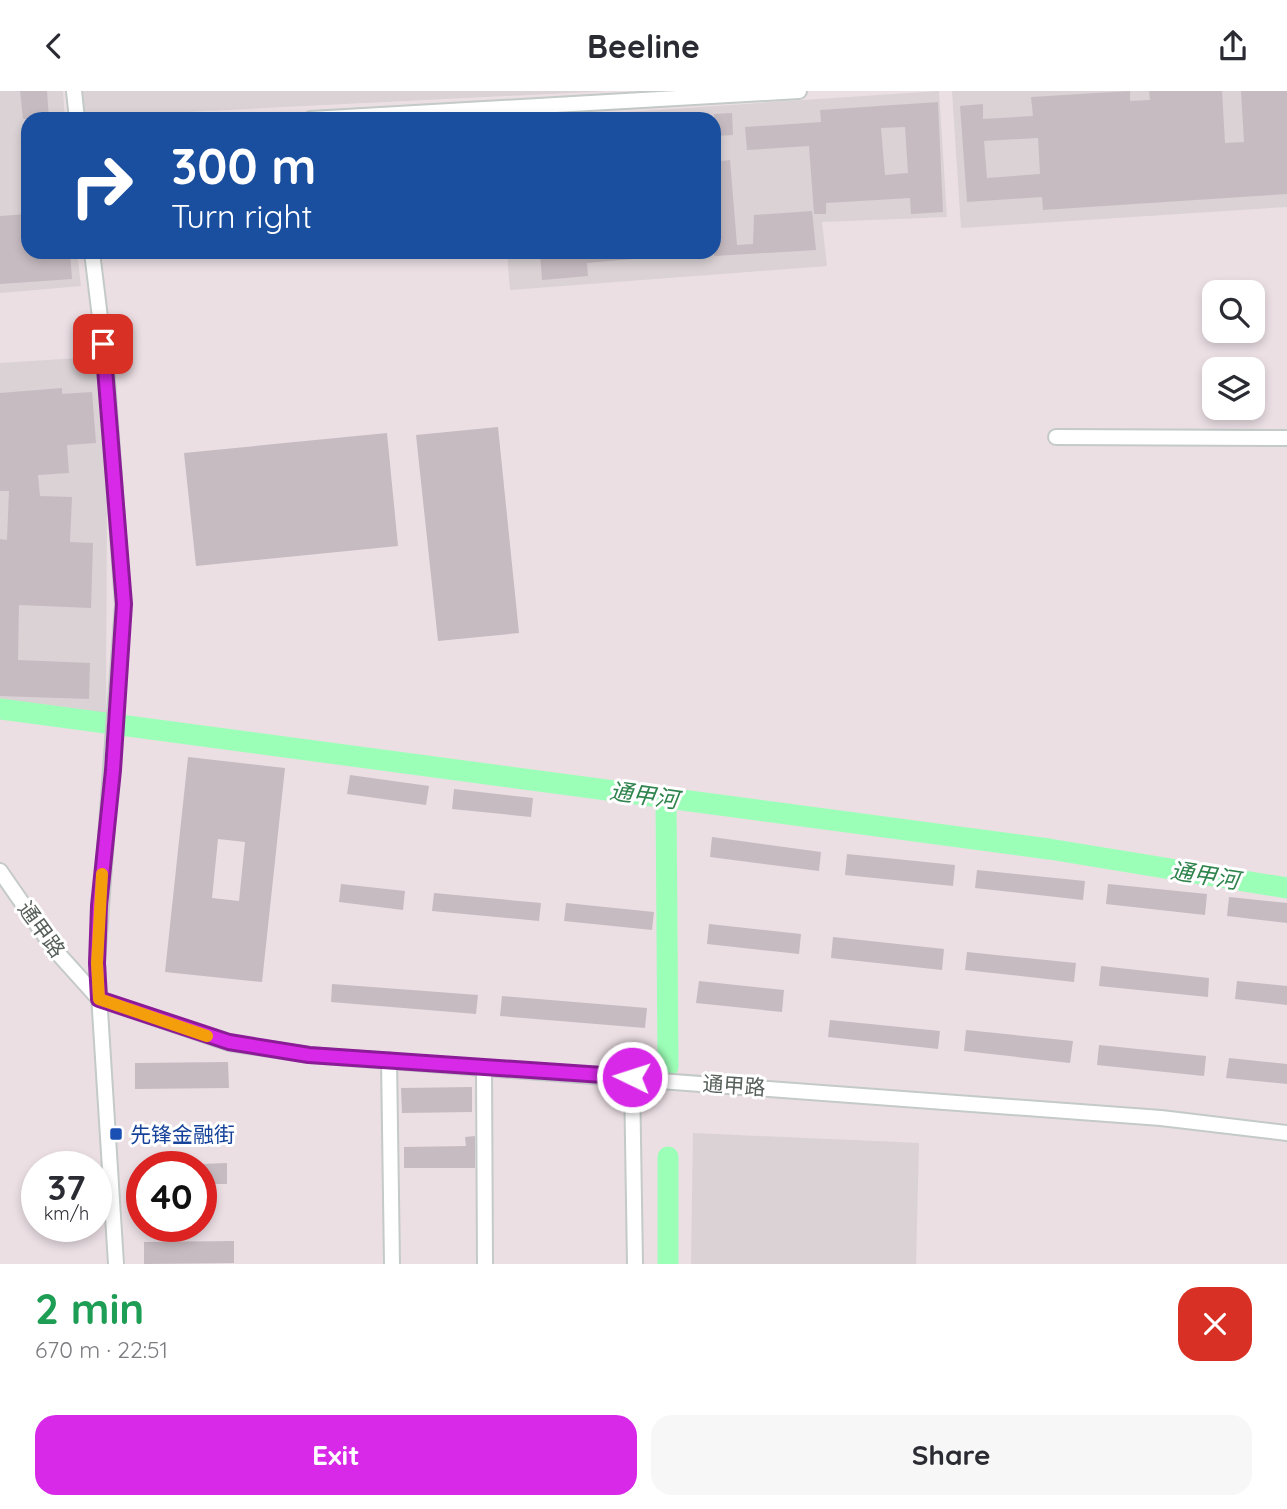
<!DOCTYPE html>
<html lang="en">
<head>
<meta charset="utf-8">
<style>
	body { margin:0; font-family:Quicksand,"Noto Sans SC",sans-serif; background:#f7f7f7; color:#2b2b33; height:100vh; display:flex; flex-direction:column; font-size:26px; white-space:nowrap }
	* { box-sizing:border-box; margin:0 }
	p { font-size:23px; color:#7c7c81 }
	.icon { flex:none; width:38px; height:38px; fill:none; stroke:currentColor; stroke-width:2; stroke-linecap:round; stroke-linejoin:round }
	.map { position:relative; height:1173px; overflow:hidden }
	.panel { display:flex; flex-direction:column; background:#fff; flex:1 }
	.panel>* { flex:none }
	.banner { position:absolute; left:21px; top:21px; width:700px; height:147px; border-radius:21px; box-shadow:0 4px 10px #0003; background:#1a4fa0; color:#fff; overflow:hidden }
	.tools { position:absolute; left:1202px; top:189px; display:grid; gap:14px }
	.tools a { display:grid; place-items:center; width:63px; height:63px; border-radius:14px; background:#fff; box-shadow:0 4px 10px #0003; font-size:35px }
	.speed { position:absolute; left:21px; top:1060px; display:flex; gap:14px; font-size:35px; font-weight:700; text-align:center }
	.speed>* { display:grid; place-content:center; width:91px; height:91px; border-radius:50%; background:#fff; box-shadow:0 4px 10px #0003; line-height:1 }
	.speed small { font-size:18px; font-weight:400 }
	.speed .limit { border:10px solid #d22; background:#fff; color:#111 }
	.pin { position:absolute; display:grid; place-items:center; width:60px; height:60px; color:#fff; margin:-30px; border-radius:14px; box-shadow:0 4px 10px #0006 }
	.me { position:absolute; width:77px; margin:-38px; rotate:274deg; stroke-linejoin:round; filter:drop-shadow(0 0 5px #0008) }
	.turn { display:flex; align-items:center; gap:24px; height:147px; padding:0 35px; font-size:32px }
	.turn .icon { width:91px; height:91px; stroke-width:2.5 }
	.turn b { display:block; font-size:49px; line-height:60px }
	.round { display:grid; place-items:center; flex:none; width:74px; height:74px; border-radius:21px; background:#f7f7f7 }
	.overview { display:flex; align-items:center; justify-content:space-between; height:119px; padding:0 35px }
	h1 { font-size:42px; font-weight:700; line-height:52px; color:#1e9e55 }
	.cta { display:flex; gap:14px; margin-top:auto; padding:14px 35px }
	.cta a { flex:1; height:80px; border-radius:21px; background:#d829e8; color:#fff; font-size:28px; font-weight:700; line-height:80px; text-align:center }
	.cta a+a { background:#f7f7f7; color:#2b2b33 }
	header { display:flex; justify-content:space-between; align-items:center; height:91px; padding:0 35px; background:#fff; font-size:32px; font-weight:700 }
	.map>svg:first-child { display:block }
	.industrial { fill:#dad2d5 }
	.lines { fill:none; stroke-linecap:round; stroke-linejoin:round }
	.river { stroke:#9cffb7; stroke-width:21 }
	.building { fill:#c6bbc1; fill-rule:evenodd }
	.minor-casing { stroke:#c3cac7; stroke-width:18 }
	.minor { stroke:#fff; stroke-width:14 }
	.route-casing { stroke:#8c1b97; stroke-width:18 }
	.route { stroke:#d829e8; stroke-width:12 }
	.slow { stroke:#f59e0b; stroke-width:12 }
	.transit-dot { fill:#1a4fb4; stroke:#fff; stroke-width:2.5 }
	.labels { text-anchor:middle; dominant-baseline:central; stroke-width:6; stroke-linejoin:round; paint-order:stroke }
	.street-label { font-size:21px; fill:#58605b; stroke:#fff }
	.transit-label { font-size:21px; fill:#164399; stroke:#fff; text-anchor:start }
	.water-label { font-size:23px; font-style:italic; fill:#2f834d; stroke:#fff }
</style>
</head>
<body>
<header><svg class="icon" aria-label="back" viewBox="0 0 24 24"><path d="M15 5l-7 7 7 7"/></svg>Beeline<svg class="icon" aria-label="share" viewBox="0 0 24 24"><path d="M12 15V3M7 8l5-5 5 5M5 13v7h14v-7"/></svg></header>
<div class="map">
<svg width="1287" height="1173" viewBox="0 0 1287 1173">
	<rect width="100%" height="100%" fill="#ebdfe4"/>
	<path class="industrial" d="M0,0H63L65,28H28V161H77L81,195L0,202Z
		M82,0H607L85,26Z
		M939,0L947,126L822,131L827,175L510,199L507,161H714V28H521Z
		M952,0H1287V116L961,137Z
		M94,266L107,394L106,625L0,613V272Z
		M693,1042L919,1052L916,1173H691Z"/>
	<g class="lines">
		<path class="river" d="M0,618L1049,758L1287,797
			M666,706L668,976
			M668,1066V1173"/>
	</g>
	<path class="building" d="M20,0H47L49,28H23Z
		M1130,0V10L1150,9L1149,0H1222L1225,52L1244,51L1241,0H1287V103L1043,119L1042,106L967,111L960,15L983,13V28L1033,25L1031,6ZM1038,47L1040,83L987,87L984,50Z
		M938,11L943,121L911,123L910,107L826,112V123H814L809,55L747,59L745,36L821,31L820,19ZM905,36L908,82L885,84L881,37Z
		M732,22L733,44L714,45V23Z
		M730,69L737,154L753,153L754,124L812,120L816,159L714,165V71Z
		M28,123V161H70L72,188L0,193V125Z
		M540,161H634V168L587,172L588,185L542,189Z
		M62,297V303L92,301L96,352L67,354L69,382L38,384L40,405L72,406L70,451L93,452L91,517L19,514L18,569L90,572L89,608L0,605V448L7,449L9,400H0V302Z
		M498,336L519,542L438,550L416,344Z
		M387,342L398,455L196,475L184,362Z
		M188,666L285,677L262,891L165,881ZM218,748L245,751L239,810L212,807Z
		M350,684L429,695L426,714L347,703Z
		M454,698L533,707L531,726L452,718Z
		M712,746L821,761L819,780L710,766Z
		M847,763L955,774L953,795L845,784Z
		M977,779L1085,790L1083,809L975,797Z
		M341,793L405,800L403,819L339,811Z
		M1108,793L1207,803L1205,824L1106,813Z
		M434,802L541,812L539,830L432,820Z
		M1229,806L1287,812V832L1227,825Z
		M566,812L654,821L652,839L564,830Z
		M709,833L801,843L799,863L707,853Z
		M833,846L944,858L942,879L831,867Z
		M967,861L1076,872L1074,891L965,879Z
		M1101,875L1209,887L1208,906L1099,895Z
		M699,890L784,899L782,921L696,912Z
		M1237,890L1287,895V914L1235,908Z
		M332,893L478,904L476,923L331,911Z
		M502,905L647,917L645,937L500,925Z
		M830,929L940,940L938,958L828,946Z
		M966,939L1073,950L1070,972L964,960Z
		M1099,954L1206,965L1204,985L1097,974Z
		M1229,967L1287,973V993L1226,987Z
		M228,971L229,997L135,998V972Z
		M472,996V1021L402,1022L401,997Z
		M475,1045V1077H404V1056L466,1055L465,1046Z
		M227,1072V1093H201V1073Z
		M234,1150V1172L144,1173V1151Z"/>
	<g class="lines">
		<defs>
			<path id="minor" d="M74,0L77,28
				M311,28L799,0
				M92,161L106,276L123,513L97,872L116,1173
				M1056,346L1287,347
				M0,780L54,858L99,908L229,952L309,964L1161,1027L1287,1042
				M389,969L392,1173
				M484,976L485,1173
				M632,986L635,1173"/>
		</defs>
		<use href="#minor" class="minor-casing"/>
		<use href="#minor" class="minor"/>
	</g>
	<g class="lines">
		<defs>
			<path id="route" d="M103,253L124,513L113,679L99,815L97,872L99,908L229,951L309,964L632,986"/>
		</defs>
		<use href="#route" class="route-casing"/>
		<use href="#route" class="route"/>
		<path class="slow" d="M102,783L97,872L99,908L207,945"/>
	</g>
	<rect class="transit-dot" x="109" y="1036" width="14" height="14" rx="3.5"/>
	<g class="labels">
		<g class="street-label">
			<text transform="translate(42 838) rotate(54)">通甲路</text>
			<text transform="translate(734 994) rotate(4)">通甲路</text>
		</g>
		<g class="transit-label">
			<text x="130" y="1043">先锋金融街</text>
		</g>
		<g class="water-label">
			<text transform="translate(644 704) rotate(8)">通甲河</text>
			<text transform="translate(1205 784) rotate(9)">通甲河</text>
		</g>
	</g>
</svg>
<div class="tools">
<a><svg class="icon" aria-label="search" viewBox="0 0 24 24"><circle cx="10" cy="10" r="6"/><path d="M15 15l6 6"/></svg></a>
<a><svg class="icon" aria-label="layers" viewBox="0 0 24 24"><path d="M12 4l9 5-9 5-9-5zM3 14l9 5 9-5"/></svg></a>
</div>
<div class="speed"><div>37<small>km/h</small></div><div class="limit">40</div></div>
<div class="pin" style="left:103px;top:253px;background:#d93025"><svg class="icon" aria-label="arrive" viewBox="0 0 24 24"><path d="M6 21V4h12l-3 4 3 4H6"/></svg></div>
<svg class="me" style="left:632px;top:986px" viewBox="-20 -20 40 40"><circle r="17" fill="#d829e8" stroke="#fff" stroke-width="3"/><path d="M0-11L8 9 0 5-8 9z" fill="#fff"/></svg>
<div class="banner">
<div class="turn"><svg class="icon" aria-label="right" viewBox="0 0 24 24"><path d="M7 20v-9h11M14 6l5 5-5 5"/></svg><div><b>300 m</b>Turn right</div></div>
</div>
</div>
<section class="panel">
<div class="overview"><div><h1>2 min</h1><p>670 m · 22:51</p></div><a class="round" style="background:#d93025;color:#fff"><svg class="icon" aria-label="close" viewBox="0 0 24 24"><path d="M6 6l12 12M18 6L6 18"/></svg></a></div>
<div class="cta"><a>Exit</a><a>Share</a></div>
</section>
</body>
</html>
